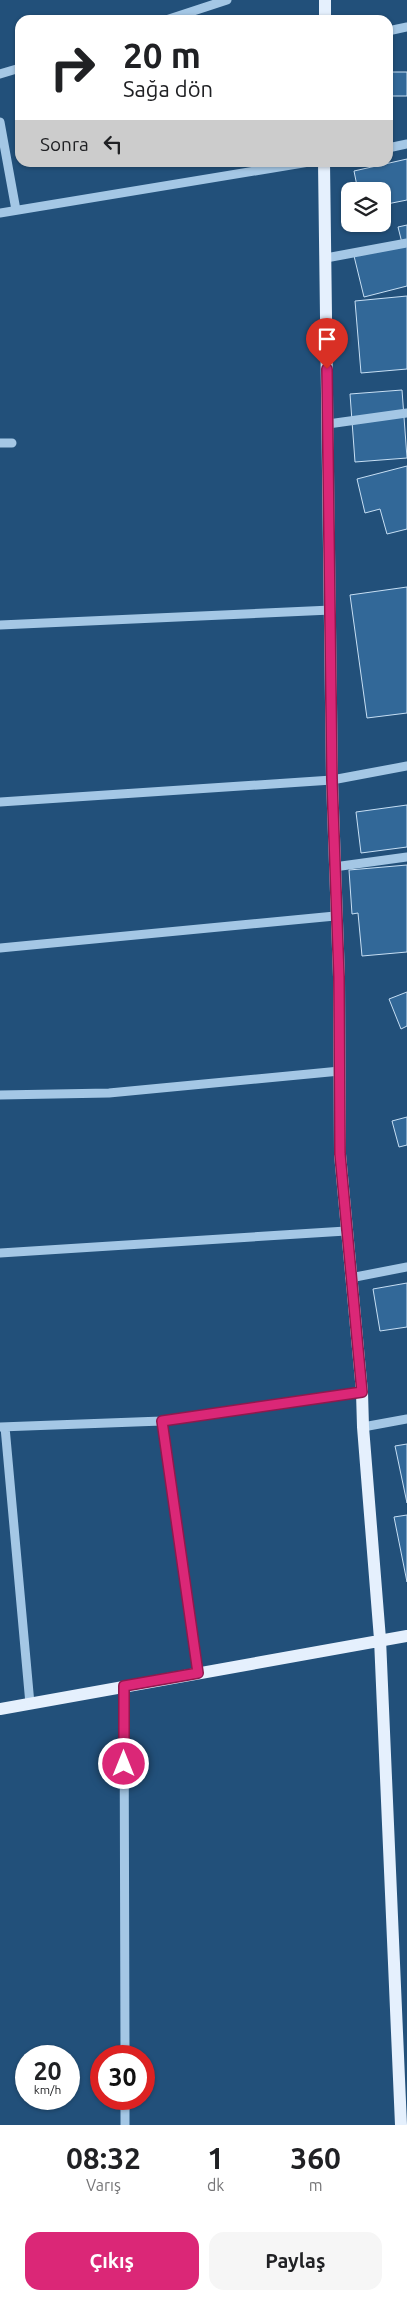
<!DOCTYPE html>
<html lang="tr">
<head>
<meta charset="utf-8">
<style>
	body { margin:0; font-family:Ubuntu,sans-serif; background:#f6f6f6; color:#202124; height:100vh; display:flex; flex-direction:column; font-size:19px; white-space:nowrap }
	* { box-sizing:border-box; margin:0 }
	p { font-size:16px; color:#757577 }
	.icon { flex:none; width:28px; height:28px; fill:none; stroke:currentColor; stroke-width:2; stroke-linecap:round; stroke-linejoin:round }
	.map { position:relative; height:2125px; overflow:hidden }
	.details { display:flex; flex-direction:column; background:#fff; flex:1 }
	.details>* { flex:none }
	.guide { position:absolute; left:15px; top:15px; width:378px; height:152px; border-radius:15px; box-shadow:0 1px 4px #0004; background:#fff; color:#202124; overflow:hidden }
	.fabs { position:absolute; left:341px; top:182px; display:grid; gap:10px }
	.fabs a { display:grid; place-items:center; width:50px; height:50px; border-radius:10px; background:#fff; box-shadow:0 1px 4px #0004; font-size:25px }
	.speed { position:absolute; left:15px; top:2045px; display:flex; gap:10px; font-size:25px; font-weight:700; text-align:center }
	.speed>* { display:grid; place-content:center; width:65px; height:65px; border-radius:50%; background:#fff; box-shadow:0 1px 4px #0004; line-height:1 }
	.speed small { font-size:12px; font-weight:400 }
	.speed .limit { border:8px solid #d22; background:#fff; color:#111 }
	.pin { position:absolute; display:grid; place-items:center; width:42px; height:42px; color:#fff; margin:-51px -21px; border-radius:50% 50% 50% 0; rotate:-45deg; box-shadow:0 0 5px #0007 }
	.pin .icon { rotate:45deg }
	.me { position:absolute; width:55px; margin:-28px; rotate:0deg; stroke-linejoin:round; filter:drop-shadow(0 0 4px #0008) }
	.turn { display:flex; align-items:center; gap:18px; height:105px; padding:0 25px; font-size:22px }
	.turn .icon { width:65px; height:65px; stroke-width:2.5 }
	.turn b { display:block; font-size:35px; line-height:42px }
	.then { display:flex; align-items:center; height:48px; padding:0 25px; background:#0003; gap:10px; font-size:19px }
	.eta { display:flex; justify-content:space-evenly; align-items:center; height:85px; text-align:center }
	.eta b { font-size:30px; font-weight:700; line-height:35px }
	.cta { display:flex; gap:10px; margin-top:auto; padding:10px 25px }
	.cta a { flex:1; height:58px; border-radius:15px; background:#db2777; color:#fff; font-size:20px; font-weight:700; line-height:58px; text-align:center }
	.cta a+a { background:#f6f6f6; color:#202124 }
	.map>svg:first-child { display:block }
	.building { fill:#326898; stroke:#c7dff4 }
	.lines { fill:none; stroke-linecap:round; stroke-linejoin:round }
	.minor { stroke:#a4c7e5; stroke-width:9 }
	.major { stroke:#e5f0fd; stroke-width:12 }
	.route-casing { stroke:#8e194d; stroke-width:12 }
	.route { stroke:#db2777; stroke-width:9 }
</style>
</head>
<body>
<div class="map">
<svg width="407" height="2125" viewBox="0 0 407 2125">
	<rect width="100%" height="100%" fill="#22507a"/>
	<path class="building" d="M388,72H407V96H388Z
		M407,159V200L382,205V191H358L354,171Z
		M407,225V286L364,297L354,256L402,243L398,227Z
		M407,296V369L361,373L355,301Z
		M402,390L407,458L355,462L350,394Z
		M407,466V529L387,534L380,509L365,513L357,479Z
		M407,587V713L367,718L350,595Z
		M407,805V847L361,853L356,812Z
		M407,865V952L362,956L358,913L352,914L349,870Z
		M407,992V1026L401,1029L389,999Z
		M407,1117V1145L399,1147L392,1121Z
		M407,1283V1327L380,1331L373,1289Z
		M407,1444V1503L395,1446Z
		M407,1515V1582L394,1517Z"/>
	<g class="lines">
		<path class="minor" d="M166,20L227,0
			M388,31L407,27
			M0,74L20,68
			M0,122L16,210
			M388,148L407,144
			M0,213L309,162
			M326,258L407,243
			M328,424L407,413
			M0,443H12
			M0,625L331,610
			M0,802L332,780L407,766
			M334,867L407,857
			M0,948L335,916
			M0,1095L109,1093L340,1071
			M0,1253L346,1231
			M350,1278L407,1267
			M162,1421L198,1673
			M0,1427L162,1421L362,1392
			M5,1427L30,1704
			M363,1427L407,1419
			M124,1686L125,2056
			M125,2099V2125"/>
		<path class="major" d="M325,20V0
			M324,162L332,780L339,977L340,1154L362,1392L363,1427L380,1639L401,2125
			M0,1709L407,1636"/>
	</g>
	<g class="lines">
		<defs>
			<path id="route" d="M124,1764V1686L198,1673L162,1421L362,1392L340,1154L339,977L332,780L327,369"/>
		</defs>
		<use href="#route" class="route-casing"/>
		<use href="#route" class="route"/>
	</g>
</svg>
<div class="fabs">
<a><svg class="icon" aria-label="layers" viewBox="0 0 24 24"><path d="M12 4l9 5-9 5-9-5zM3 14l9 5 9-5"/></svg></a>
</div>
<div class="speed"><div>20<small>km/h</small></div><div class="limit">30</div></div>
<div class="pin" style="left:327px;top:369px;background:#d93025"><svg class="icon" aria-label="arrive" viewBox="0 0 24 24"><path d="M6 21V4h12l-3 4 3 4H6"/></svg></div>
<svg class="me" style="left:124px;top:1764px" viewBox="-20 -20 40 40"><circle r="17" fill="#db2777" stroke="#fff" stroke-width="3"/><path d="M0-11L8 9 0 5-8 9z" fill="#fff"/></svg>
<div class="guide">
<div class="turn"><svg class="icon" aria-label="right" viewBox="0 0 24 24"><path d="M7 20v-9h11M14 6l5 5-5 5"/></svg><div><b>20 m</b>Sağa dön</div></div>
<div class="then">Sonra<svg class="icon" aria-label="left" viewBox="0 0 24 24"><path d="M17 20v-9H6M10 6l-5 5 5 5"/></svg></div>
</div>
</div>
<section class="details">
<div class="eta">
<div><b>08:32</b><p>Varış</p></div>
<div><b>1</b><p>dk</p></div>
<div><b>360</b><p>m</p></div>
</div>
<div class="cta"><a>Çıkış</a><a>Paylaş</a></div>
</section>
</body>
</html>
